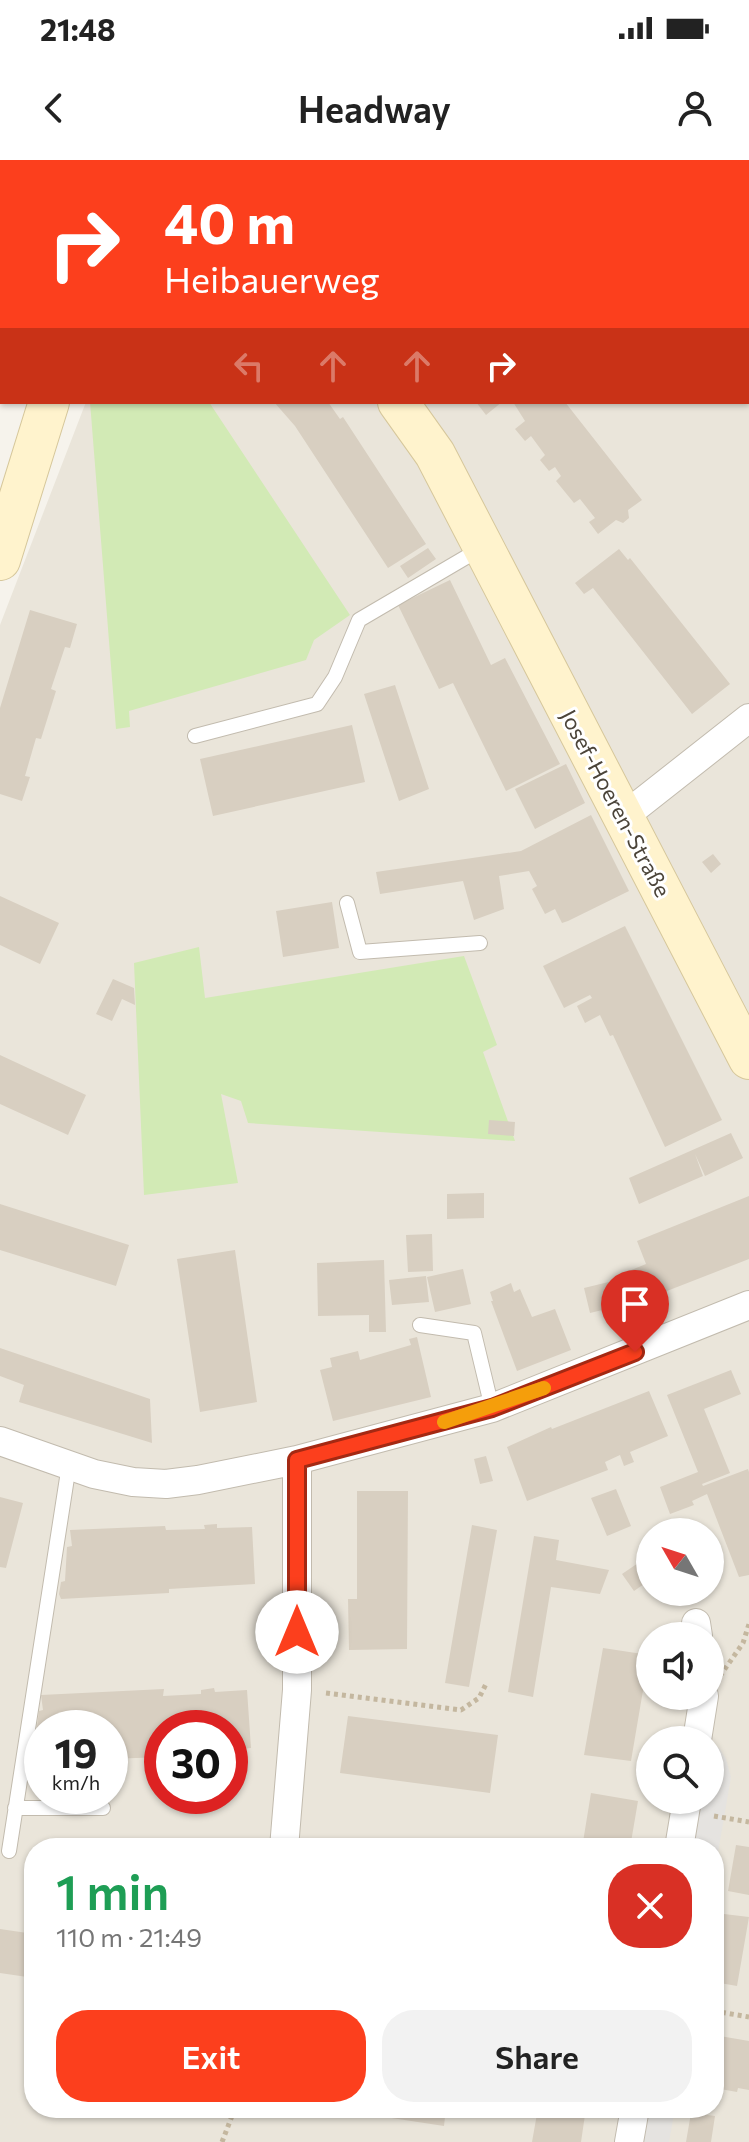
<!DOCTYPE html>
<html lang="en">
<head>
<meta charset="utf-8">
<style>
	body { margin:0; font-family:Commissioner,sans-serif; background:#f2f2f2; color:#222; height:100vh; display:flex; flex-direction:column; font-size:30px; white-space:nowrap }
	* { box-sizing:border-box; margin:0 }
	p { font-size:26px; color:#767676 }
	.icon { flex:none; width:44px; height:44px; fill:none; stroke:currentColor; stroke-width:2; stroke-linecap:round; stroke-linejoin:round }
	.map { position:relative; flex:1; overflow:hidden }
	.side { position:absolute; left:24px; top:1678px; width:700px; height:280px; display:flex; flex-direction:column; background:#fff; border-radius:32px; box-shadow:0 2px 6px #0004 }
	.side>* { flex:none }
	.top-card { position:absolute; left:0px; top:0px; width:750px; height:244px; box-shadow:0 2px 6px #0004; background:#fc3f1d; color:#fff; overflow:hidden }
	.needle { width:52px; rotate:309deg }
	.buttons { position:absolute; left:636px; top:1358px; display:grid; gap:16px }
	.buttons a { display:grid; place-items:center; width:88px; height:88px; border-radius:50%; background:#fff; box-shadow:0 2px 6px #0004; font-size:40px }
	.speed { position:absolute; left:24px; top:1550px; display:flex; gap:16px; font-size:40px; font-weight:700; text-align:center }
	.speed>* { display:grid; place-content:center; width:104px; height:104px; border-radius:50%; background:#fff; box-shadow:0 2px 6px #0004; line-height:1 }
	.speed small { font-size:20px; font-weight:400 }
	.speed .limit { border:12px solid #d22; background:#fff; color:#111 }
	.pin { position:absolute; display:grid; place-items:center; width:68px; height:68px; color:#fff; margin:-82px -34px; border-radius:50% 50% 50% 0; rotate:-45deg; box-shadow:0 0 8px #0007 }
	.pin .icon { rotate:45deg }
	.me { position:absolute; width:88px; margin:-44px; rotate:0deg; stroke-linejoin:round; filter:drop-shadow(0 0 6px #0008) }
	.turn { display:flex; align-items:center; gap:28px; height:168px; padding:0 32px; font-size:36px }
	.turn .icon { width:104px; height:104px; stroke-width:2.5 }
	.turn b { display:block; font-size:56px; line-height:68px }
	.lanes { display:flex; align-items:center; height:76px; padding:0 32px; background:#0003; justify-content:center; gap:40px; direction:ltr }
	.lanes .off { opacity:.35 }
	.round { display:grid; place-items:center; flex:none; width:84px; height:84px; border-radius:32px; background:#f2f2f2 }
	.summary { display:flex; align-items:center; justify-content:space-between; height:136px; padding:0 32px }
	h1 { font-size:48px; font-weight:600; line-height:60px; color:#1e9e55 }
	.action { display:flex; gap:16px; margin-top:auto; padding:16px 32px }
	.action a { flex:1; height:92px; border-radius:32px; background:#fc3f1d; color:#fff; font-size:32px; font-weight:600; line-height:92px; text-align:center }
	.action a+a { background:#f2f2f2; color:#222 }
	.status { display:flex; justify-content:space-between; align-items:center; height:56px; padding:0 40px; background:#fff; direction:ltr }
	.status svg { height:22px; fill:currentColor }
	header { display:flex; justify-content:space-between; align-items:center; height:104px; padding:0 32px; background:#fff; font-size:36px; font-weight:600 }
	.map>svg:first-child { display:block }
	.residential { fill:#eae5da; fill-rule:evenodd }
	.green { fill:#d2eab5 }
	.parking { fill:#e5e3e0 }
	.building { fill:#d8cfc1 }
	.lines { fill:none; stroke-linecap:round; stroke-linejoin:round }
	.lane-casing { stroke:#c2bbae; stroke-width:16 }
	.street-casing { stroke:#c2bbae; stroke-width:30 }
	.secondary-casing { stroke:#d6c79b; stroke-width:42 }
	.path { stroke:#c4b79f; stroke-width:5; stroke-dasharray:4 4; stroke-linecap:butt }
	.lane { stroke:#fff; stroke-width:14 }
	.street { stroke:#fff; stroke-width:28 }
	.secondary { stroke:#fff3cd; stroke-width:40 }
	.route-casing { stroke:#a42913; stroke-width:20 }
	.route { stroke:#fc3f1d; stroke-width:14 }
	.slow { stroke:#f59e0b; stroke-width:14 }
	.labels { text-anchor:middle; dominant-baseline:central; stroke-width:6; stroke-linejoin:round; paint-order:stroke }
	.street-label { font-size:22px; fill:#4b4439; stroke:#fff }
</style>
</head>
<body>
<div class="status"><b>21:48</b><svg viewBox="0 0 49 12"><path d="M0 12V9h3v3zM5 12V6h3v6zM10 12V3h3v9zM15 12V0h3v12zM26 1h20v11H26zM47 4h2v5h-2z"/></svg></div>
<header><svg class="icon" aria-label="back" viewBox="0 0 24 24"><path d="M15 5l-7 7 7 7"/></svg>Headway<svg class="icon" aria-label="person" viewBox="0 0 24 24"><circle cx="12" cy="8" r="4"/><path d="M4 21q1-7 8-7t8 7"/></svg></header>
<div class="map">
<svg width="749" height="1982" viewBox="0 0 749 1982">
	<rect width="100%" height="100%" fill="#f6f3ec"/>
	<path class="residential" d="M177,0H749V1982H0V465L86,242H748V2H176ZM650,1372H710V1432H650ZM650,1476H710V1536H650ZM42,1568H110V1636H42ZM162,1568H230V1636H162ZM650,1580H710V1640H650ZM34,1688H714V1948H34Z"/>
	<path class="green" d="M90,242H209L350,455L314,480L306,500L129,551L130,567L116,569Z
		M199,787L205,838L464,796L497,885L483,892L515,981L248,963L241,941L221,934L238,1023L144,1035L134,803Z"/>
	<path class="parking" d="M710,1584L719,1588L726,1599L731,1617L714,1716V1688H691L699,1640H710Z
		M650,1948H675L669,1982H644Z"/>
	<path class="building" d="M274,242H328L340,259L343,257L426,384L388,408L295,266Z
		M476,242H502L486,255Z
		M513,242H565L642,340L628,350L629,358L623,363L616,360L598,374L589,362L595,358L580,339L574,343L556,321L561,316L555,307L549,311L540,300L545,295L531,276L525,281L515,269L525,261Z
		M428,388L436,399L408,418L400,406Z
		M619,389L628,400L630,398L730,524L692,554L593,428L584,434L575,423Z
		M450,420L491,505L505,498L560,604L506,631L453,523L439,529L398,445Z
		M30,450L77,464L70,488L65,487L51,529L56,531L41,579L36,578L25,616L30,617L22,641L0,634V548Z
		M395,525L429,629L399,641L364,534Z
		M352,565L365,622L213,656L200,599Z
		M566,604L585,643L535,669L515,629Z
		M591,655L629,731L568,761L562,763L555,749L545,754L532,729L537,726L529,711L499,716L504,749L474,760L463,721L380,734L376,712L521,691Z
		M713,694L721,704L711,713L702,702Z
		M0,736L59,763L40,804L0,785Z
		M332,742L339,788L283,797L276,751Z
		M625,766L722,960L665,987L613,875L610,876L600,855L585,863L577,846L592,838L590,835L564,848L543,806Z
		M113,819L134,828L135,845L122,839L112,861L96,854Z
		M0,895L86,935L68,975L0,944Z
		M489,960L515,962L514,976L488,974Z
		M731,973L743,998L705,1016L695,994L703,1016L639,1044L629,1018Z
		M484,1033V1058L447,1059V1034Z
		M749,1036V1099L631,1145V1143L590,1153L584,1128L625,1118L624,1113L646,1104L637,1081Z
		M0,1044L129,1085L116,1126L0,1090Z
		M432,1074L433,1111L408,1112L406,1075Z
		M235,1090L257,1242L200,1252L177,1099Z
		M384,1100L386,1172H369V1155L318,1156L317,1103Z
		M463,1109L471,1144L435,1152L427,1117Z
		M426,1116L429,1142L392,1145L389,1120Z
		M511,1123L514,1132L520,1129L532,1157L555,1149L571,1190L517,1211L491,1141H493L490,1132Z
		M417,1177L431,1237L333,1261L320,1210L332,1207L330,1198L358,1191L360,1200L411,1185L409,1179Z
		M0,1188L150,1239L152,1283L19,1242L24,1225L0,1216Z
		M731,1210L741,1234L704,1249L730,1313L702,1324L703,1326L748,1309L749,1312V1415L739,1417L707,1334L692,1341L694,1345L670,1354L660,1327L698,1312L667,1235Z
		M649,1231L668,1276L630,1292L634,1302L624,1306L620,1295L605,1302L608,1310L527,1341L507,1287L551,1267L552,1269Z
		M486,1296L493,1321L480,1324L474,1299Z
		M616,1329L631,1366L607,1376L591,1338Z
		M357,1331H408L407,1489L349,1490L348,1439H357Z
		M0,1337L23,1343L6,1408L0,1407Z
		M217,1364V1368L252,1367L255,1424L169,1429V1433L61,1439L59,1434L61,1422L65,1421L67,1387L72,1386L70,1370L165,1366L166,1370L205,1369L204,1365Z
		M472,1365L497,1370L469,1527L445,1523Z
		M534,1376L559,1380L556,1400L609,1410L600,1434L551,1427L533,1537L508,1532Z
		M650,1395V1427L647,1422L634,1431L622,1414Z
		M603,1488L649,1495L631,1601L584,1595Z
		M214,1528L215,1532L247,1530L251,1588L230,1590V1568H162V1597L110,1599V1568H42V1603H32L39,1551L43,1550L41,1535L164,1529L163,1536L201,1534V1530Z
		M348,1556L498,1575L490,1633L340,1613Z
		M591,1633L638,1641L630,1688H582Z
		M736,1685L749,1687V1735L728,1731Z
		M724,1754L749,1757L737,1826L714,1822Z
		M0,1769L34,1774V1818L0,1813Z
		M714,1875L749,1881V1930L738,1928L737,1932L715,1928Z
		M326,1948H446L444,1966Z
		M538,1948H586L581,1982H532Z
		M691,1953L715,1956L711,1982H686Z"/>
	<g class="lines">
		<defs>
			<path id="lane" d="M195,576L317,544L335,517L359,460L480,389
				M347,743L360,792L480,783
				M420,1165L474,1173L492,1248
				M15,1648H103
				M9,1691L69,1305"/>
			<path id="street" d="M622,658L749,558
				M0,1281L94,1314L133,1322L166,1324L198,1320L297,1300L492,1248L749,1145
				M696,1463L698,1476
				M697,1580L704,1536
				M284,1688L297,1530V1300
				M679,1688L687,1640
				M629,1982L635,1948"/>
			<path id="secondary" d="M220,0L222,2
				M123,2L124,0
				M398,242L435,294L749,899
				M0,400L49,242"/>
		</defs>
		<use href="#lane" class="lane-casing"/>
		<use href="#street" class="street-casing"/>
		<use href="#secondary" class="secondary-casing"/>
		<path class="path" d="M720,1516L743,1483L749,1464
			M326,1533L461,1550L479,1538L487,1522
			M714,1656L749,1662
			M714,1851L749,1857
			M222,1982L235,1948"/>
		<use href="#lane" class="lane"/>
		<use href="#street" class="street"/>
		<use href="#secondary" class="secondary"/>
	</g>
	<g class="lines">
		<defs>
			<path id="route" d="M297,1472V1300L492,1248L635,1192"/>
		</defs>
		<use href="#route" class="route-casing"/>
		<use href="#route" class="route"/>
		<path class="slow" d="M444,1262L544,1228"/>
	</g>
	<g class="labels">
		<g class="street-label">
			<text transform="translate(616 643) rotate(62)">Josef-Hoeren-Straße</text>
		</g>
	</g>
</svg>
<div class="buttons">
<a><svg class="needle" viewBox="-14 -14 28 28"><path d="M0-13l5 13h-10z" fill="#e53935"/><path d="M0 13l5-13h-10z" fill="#767676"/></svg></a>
<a><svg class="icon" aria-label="sound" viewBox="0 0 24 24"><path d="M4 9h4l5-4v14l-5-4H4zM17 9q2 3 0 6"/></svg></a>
<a><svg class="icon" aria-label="search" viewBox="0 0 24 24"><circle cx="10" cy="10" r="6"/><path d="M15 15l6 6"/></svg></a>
</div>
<div class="speed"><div>19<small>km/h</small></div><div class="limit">30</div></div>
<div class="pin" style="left:635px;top:1192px;background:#d93025"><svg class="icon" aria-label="arrive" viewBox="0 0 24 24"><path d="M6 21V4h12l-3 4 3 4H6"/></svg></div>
<svg class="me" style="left:297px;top:1472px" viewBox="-20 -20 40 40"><circle r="19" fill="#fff"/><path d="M0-13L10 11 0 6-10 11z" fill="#fc3f1d"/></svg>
<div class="top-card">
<div class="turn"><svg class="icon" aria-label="right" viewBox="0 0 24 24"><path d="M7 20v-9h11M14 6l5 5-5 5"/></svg><div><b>40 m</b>Heibauerweg</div></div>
<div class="lanes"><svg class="icon off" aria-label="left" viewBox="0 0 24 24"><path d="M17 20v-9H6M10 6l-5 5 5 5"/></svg><svg class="icon off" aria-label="ahead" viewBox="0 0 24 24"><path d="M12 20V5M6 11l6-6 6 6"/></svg><svg class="icon off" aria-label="ahead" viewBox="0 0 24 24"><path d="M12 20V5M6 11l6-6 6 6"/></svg><svg class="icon" aria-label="right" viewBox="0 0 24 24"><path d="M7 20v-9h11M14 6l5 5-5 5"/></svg></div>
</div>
<section class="side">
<div class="summary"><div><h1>1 min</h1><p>110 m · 21:49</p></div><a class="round" style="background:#d93025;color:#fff"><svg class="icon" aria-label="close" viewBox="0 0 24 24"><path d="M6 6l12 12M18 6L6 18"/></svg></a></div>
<div class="action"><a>Exit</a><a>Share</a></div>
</section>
</div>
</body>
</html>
